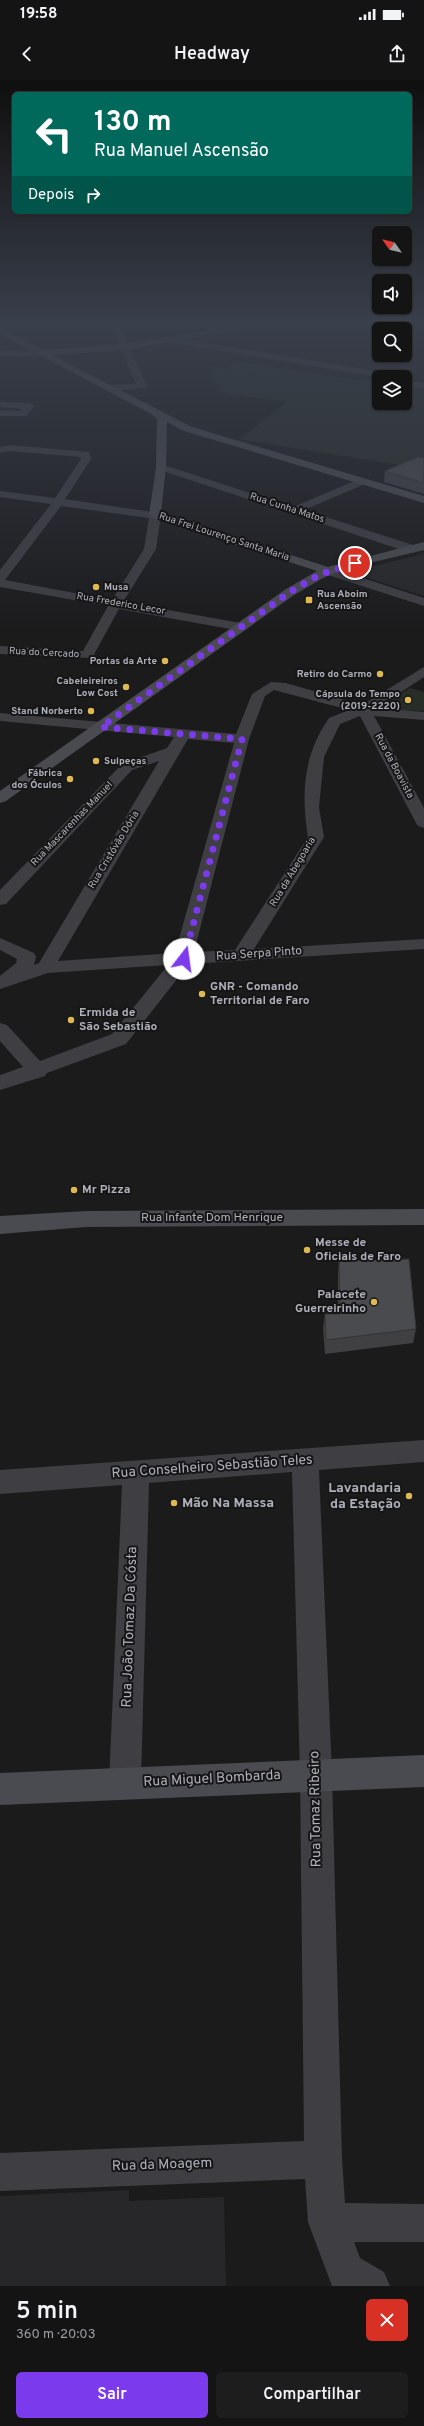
<!DOCTYPE html>
<html lang="pt">
<head>
<meta charset="utf-8">
<style>
	body { margin:0; font-family:Overpass,sans-serif; background:#1d1d1e; color:#f1f3f6; height:100vh; display:flex; flex-direction:column; font-size:15px; white-space:nowrap }
	* { box-sizing:border-box; margin:0 }
	p { font-size:13px; color:#9d9ea0 }
	.icon { flex:none; width:22px; height:22px; fill:none; stroke:currentColor; stroke-width:2; stroke-linecap:round; stroke-linejoin:round }
	.map { position:relative; height:2206px; overflow:hidden }
	.panel { display:flex; flex-direction:column; background:#141415; flex:1 }
	.panel>* { flex:none }
	.guide { position:absolute; left:12px; top:12px; width:400px; height:122px; border-radius:6px; box-shadow:0 1px 3px #0004,0 0 0 1px #333334; background:#00695c; color:#fff; overflow:hidden }
	.needle { width:26px; rotate:304deg }
	.controls { position:absolute; left:372px; top:146px; display:grid; gap:8px }
	.controls a { display:grid; place-items:center; width:40px; height:40px; border-radius:6px; background:#141415; box-shadow:0 1px 3px #0004,0 0 0 1px #333334; font-size:20px }
	.pin { position:absolute; display:grid; place-items:center; width:34px; height:34px; color:#fff; margin:-17px; border:2px solid #fff; border-radius:50%; box-shadow:0 1px 4px #0007 }
	.me { position:absolute; width:44px; margin:-22px; rotate:15deg; stroke-linejoin:round; filter:drop-shadow(0 0 3px #0008) }
	.turn { display:flex; align-items:center; gap:14px; height:84px; padding:0 16px; font-size:18px }
	.turn .icon { width:52px; height:52px; stroke-width:2.5 }
	.turn b { display:block; font-size:28px; line-height:34px }
	.then { display:flex; align-items:center; height:38px; padding:0 16px; background:#0003; gap:8px; font-size:15px }
	.round { display:grid; place-items:center; flex:none; width:42px; height:42px; border-radius:6px; background:#1d1d1e }
	.head { display:flex; align-items:center; justify-content:space-between; height:68px; padding:0 16px }
	h1 { font-size:24px; font-weight:600; line-height:30px }
	.button { display:flex; gap:8px; margin-top:auto; padding:8px 16px }
	.button a { flex:1; height:46px; border-radius:6px; background:#7c3aed; color:#fff; font-size:16px; font-weight:600; line-height:46px; text-align:center }
	.button a+a { background:#1d1d1e; color:#f1f3f6 }
	.status { display:flex; justify-content:space-between; align-items:center; height:28px; padding:0 20px; background:#141415; direction:ltr }
	.status svg { height:11px; fill:currentColor }
	header { display:flex; justify-content:space-between; align-items:center; height:52px; padding:0 16px; background:#141415; font-size:18px; font-weight:600 }
	.map>svg:first-child { display:block }
	.built { fill:#272729 }
	.green { fill:#272e28 }
	.lines { fill:none; stroke-linecap:round; stroke-linejoin:round }
	.street { fill:#3e3e43; fill-rule:evenodd }
	.secondary { fill:#4a4b51; fill-rule:evenodd }
	.wall { fill:#404043 }
	.building { fill:#4a4b4e; stroke:#343437 }
	.route { stroke:#7c3aed; stroke-width:7; stroke-dasharray:0 12.6 }
	.poi-dot { fill:#deb851; stroke:#161617; stroke-width:1.5 }
	.labels { text-anchor:middle; dominant-baseline:central; stroke-width:4; stroke-linejoin:round; paint-order:stroke }
	.far-street-label { font-size:10px; fill:#afb1ba; stroke:#161617 }
	.far-poi-label { font-size:10px; font-weight:bold; fill:#afb1ba; stroke:#161617; text-anchor:end }
	.street-label { font-size:12px; fill:#afb1ba; stroke:#161617 }
	.poi-label { font-size:12px; font-weight:bold; fill:#afb1ba; stroke:#161617; text-anchor:start }
	.near-street-label { font-size:14px; fill:#afb1ba; stroke:#161617 }
	.near-poi-label { font-size:14px; font-weight:bold; fill:#afb1ba; stroke:#161617; text-anchor:end }
</style>
</head>
<body>
<div class="status"><b>19:58</b><svg viewBox="0 0 49 12"><path d="M0 12V9h3v3zM5 12V6h3v6zM10 12V3h3v9zM15 12V0h3v12zM26 1h20v11H26zM47 4h2v5h-2z"/></svg></div>
<header><svg class="icon" aria-label="back" viewBox="0 0 24 24"><path d="M15 5l-7 7 7 7"/></svg>Headway<svg class="icon" aria-label="share" viewBox="0 0 24 24"><path d="M12 15V3M7 8l5-5 5 5M5 13v7h14v-7"/></svg></header>
<div class="map">
<svg width="424" height="2206" viewBox="0 0 424 2206">
	<rect width="100%" height="100%" fill="#1b1b1c"/>
	<path class="built" d="M424,474V516L349,492Z
		M129,2110V2121L224,2117L226,2206H0V2116Z"/>
	<path class="green" d="M235,281L379,303V323H405V307L424,310V389L239,359L287,322L220,312L207,286L226,289Z
		M410,608L424,612V631L389,630L379,627Z"/>
	<g class="lines">
		<path class="street" d="M110,243H118L147,306L145,308L110,311L105,308L110,305L136,304Z
			M169,257L394,294L399,297H379L166,262L165,260Z
			M0,271L40,270L44,273L40,276L0,277Z
			M405,301L424,303V309L405,307Z
			M3,322L30,323L35,326L26,336H0V330L20,331L23,329L0,327V323Z
			M10,365L89,372L91,379L65,419L159,433L161,435L156,469L123,522L241,543L248,547L246,550L241,551L119,529L92,578L0,574V566L83,571L108,526L0,507V490L51,424L0,417V411L55,418L81,379L80,377L10,371L0,373V367ZM61,426L149,438L144,469L112,520L5,500Z
			M161,384L293,427L357,400H365V404L304,430L416,466L418,469L412,473L408,472L157,389V385Z
			M329,487L424,518V526L325,494L323,491Z
			M424,587V597L377,628L424,632V640L374,636L424,728V748L418,746L416,743L360,636L340,644L324,677L319,727L324,757L254,869L424,859V869L189,884L126,964L47,993L45,996L0,1010V995L23,987L0,961V943L7,945L40,981L112,954L168,885L48,893L0,909V896L16,883L17,879L0,870V858L34,873L36,877L34,885L39,883L159,681L132,690L6,824L0,825V810L122,684L167,668L174,657L0,641V633L236,654L252,614L271,602L286,603L362,625ZM274,610L349,630L329,638C303,675 301,714 308,757L235,870L194,872L249,659L265,616ZM188,659L234,663L175,873L58,881Z
			M424,1360V1382L319,1390L332,1694L342,2079L345,2123L424,2124V2162H354L360,2178L384,2192L390,2206H332L308,2142L305,2099L0,2111V2073L304,2061L300,1694L292,1392L149,1403L141,1703L136,1714L125,1719L114,1714L109,1703L122,1405L0,1414V1390Z"/>
		<path class="secondary" d="M253,243H270L126,270L52,275L192,347L424,416V423L184,351L167,342L166,387L161,433L328,487L424,462V470L344,489L323,498L294,515L6,721L0,723V711L286,509L317,491L151,437L149,435L156,387L157,339L151,334L0,254V248L43,270L126,264Z
			M424,1129V1145L86,1147L0,1154V1136L86,1131Z
			M424,1675V1707L0,1725V1693Z"/>
	</g>
	<path class="wall" d="M424,378V414L384,402L385,391Z
		M339,1181L416,1249L413,1263L325,1274L323,1248L325,1234H338V1195Z"/>
	<path class="building" d="M418,377L424,378V403L385,391Z
		M409,1179L416,1249L326,1260L325,1234H340L339,1181Z"/>
	<linearGradient id="sky" x2="0" y2="1"><stop stop-color="#0f0f0f"/><stop offset="0.44" stop-color="#393f4b"/><stop offset="1" stop-color="#393f4b" stop-opacity="0"/></linearGradient>
	<rect width="424" height="552" fill="url(#sky)"/>
	<g class="lines">
		<path class="route" d="M184,879L242,659L101,647L290,512L319,495L355,483"/>
	</g>
	<g class="poi-dot">
		<circle cx="96" cy="507" r="4"/>
		<rect x="305" y="516" width="8" height="8" rx="2"/>
		<circle cx="165" cy="581" r="4"/>
		<circle cx="380" cy="594" r="4"/>
		<circle cx="126" cy="607" r="4"/>
		<circle cx="408" cy="620" r="4"/>
		<circle cx="91" cy="631" r="4"/>
		<circle cx="96" cy="681" r="4"/>
		<circle cx="70" cy="699" r="4"/>
		<circle cx="202" cy="914" r="4"/>
		<circle cx="71" cy="940" r="4"/>
		<circle cx="74" cy="1110" r="4"/>
		<circle cx="307" cy="1170" r="4"/>
		<circle cx="374" cy="1222" r="4"/>
		<circle cx="409" cy="1416" r="4"/>
		<circle cx="174" cy="1423" r="4"/>
	</g>
	<g class="labels">
		<g class="far-street-label">
			<text transform="translate(287 428) rotate(18)">Rua Cunha Matos</text>
			<text transform="translate(224 457) rotate(18)">Rua Frei Lourenço Santa Maria</text>
			<text transform="translate(121 524) rotate(10)">Rua Frederico Lecor</text>
			<text transform="translate(44 573) rotate(3)">Rua do Cercado</text>
			<text transform="translate(394 686) rotate(62)">Rua da Boavista</text>
			<text transform="translate(72 744) rotate(-46)">Rua Mascarenhas Manuel</text>
			<text transform="translate(114 770) rotate(-59)">Rua Cristóvão Dória</text>
			<text transform="translate(293 792) rotate(-59)">Rua da Abegoaria</text>
		</g>
		<g class="far-poi-label">
			<text x="104" y="507" text-anchor="start">Musa</text>
			<text x="317" y="514" text-anchor="start">Rua Aboim<tspan x="317" dy="12">Ascensão</tspan></text>
			<text x="157" y="581">Portas da Arte</text>
			<text x="372" y="594">Retiro do Carmo</text>
			<text x="118" y="601">Cabeleireiros<tspan x="118" dy="12">Low Cost</tspan></text>
			<text x="400" y="614">Cápsula do Tempo<tspan x="400" dy="12">(2019-2220)</tspan></text>
			<text x="83" y="631">Stand Norberto</text>
			<text x="104" y="681" text-anchor="start">Sulpeças</text>
			<text x="62" y="693">Fábrica<tspan x="62" dy="12">dos Óculos</tspan></text>
		</g>
		<g class="street-label">
			<text transform="translate(259 874) rotate(-4)">Rua Serpa Pinto</text>
			<text x="212" y="1138">Rua Infante Dom Henrique</text>
		</g>
		<g class="poi-label">
			<text x="210" y="907">GNR - Comando<tspan x="210" dy="14">Territorial de Faro</tspan></text>
			<text x="79" y="933">Ermida de<tspan x="79" dy="14">São Sebastião</tspan></text>
			<text x="82" y="1110">Mr Pizza</text>
			<text x="315" y="1163">Messe de<tspan x="315" dy="14">Oficiais de Faro</tspan></text>
			<text x="366" y="1215" text-anchor="end">Palacete<tspan x="366" dy="14">Guerreirinho</tspan></text>
		</g>
		<g class="near-street-label">
			<text transform="translate(212 1387) rotate(-4)">Rua Conselheiro Sebastião Teles</text>
			<text transform="translate(130 1547) rotate(-88)">Rua João Tomaz Da Cósta</text>
			<text transform="translate(212 1699) rotate(-3)">Rua Miguel Bombarda</text>
			<text transform="translate(316 1729) rotate(-91)">Rua Tomaz Ribeiro</text>
			<text transform="translate(162 2085) rotate(-2)">Rua da Moagem</text>
		</g>
		<g class="near-poi-label">
			<text x="401" y="1408">Lavandaria<tspan x="401" dy="16">da Estação</tspan></text>
			<text x="182" y="1423" text-anchor="start">Mão Na Massa</text>
		</g>
	</g>
</svg>
<div class="controls">
<a><svg class="needle" viewBox="-14 -14 28 28"><path d="M0-13l5 13h-10z" fill="#e53935"/><path d="M0 13l5-13h-10z" fill="#9d9ea0"/></svg></a>
<a><svg class="icon" aria-label="sound" viewBox="0 0 24 24"><path d="M4 9h4l5-4v14l-5-4H4zM17 9q2 3 0 6"/></svg></a>
<a><svg class="icon" aria-label="search" viewBox="0 0 24 24"><circle cx="10" cy="10" r="6"/><path d="M15 15l6 6"/></svg></a>
<a><svg class="icon" aria-label="layers" viewBox="0 0 24 24"><path d="M12 4l9 5-9 5-9-5zM3 14l9 5 9-5"/></svg></a>
</div>
<div class="pin" style="left:355px;top:483px;background:#d93025"><svg class="icon" aria-label="arrive" viewBox="0 0 24 24"><path d="M6 21V4h12l-3 4 3 4H6"/></svg></div>
<svg class="me" style="left:184px;top:879px" viewBox="-20 -20 40 40"><circle r="19" fill="#fff"/><path d="M0-13L10 11 0 6-10 11z" fill="#7c3aed"/></svg>
<div class="guide">
<div class="turn"><svg class="icon" aria-label="left" viewBox="0 0 24 24"><path d="M17 20v-9H6M10 6l-5 5 5 5"/></svg><div><b>130 m</b>Rua Manuel Ascensão</div></div>
<div class="then">Depois<svg class="icon" aria-label="right" viewBox="0 0 24 24"><path d="M7 20v-9h11M14 6l5 5-5 5"/></svg></div>
</div>
</div>
<section class="panel">
<div class="head"><div><h1>5 min</h1><p>360 m · 20:03</p></div><a class="round" style="background:#d93025;color:#fff"><svg class="icon" aria-label="close" viewBox="0 0 24 24"><path d="M6 6l12 12M18 6L6 18"/></svg></a></div>
<div class="button"><a>Sair</a><a>Compartilhar</a></div>
</section>
</body>
</html>
